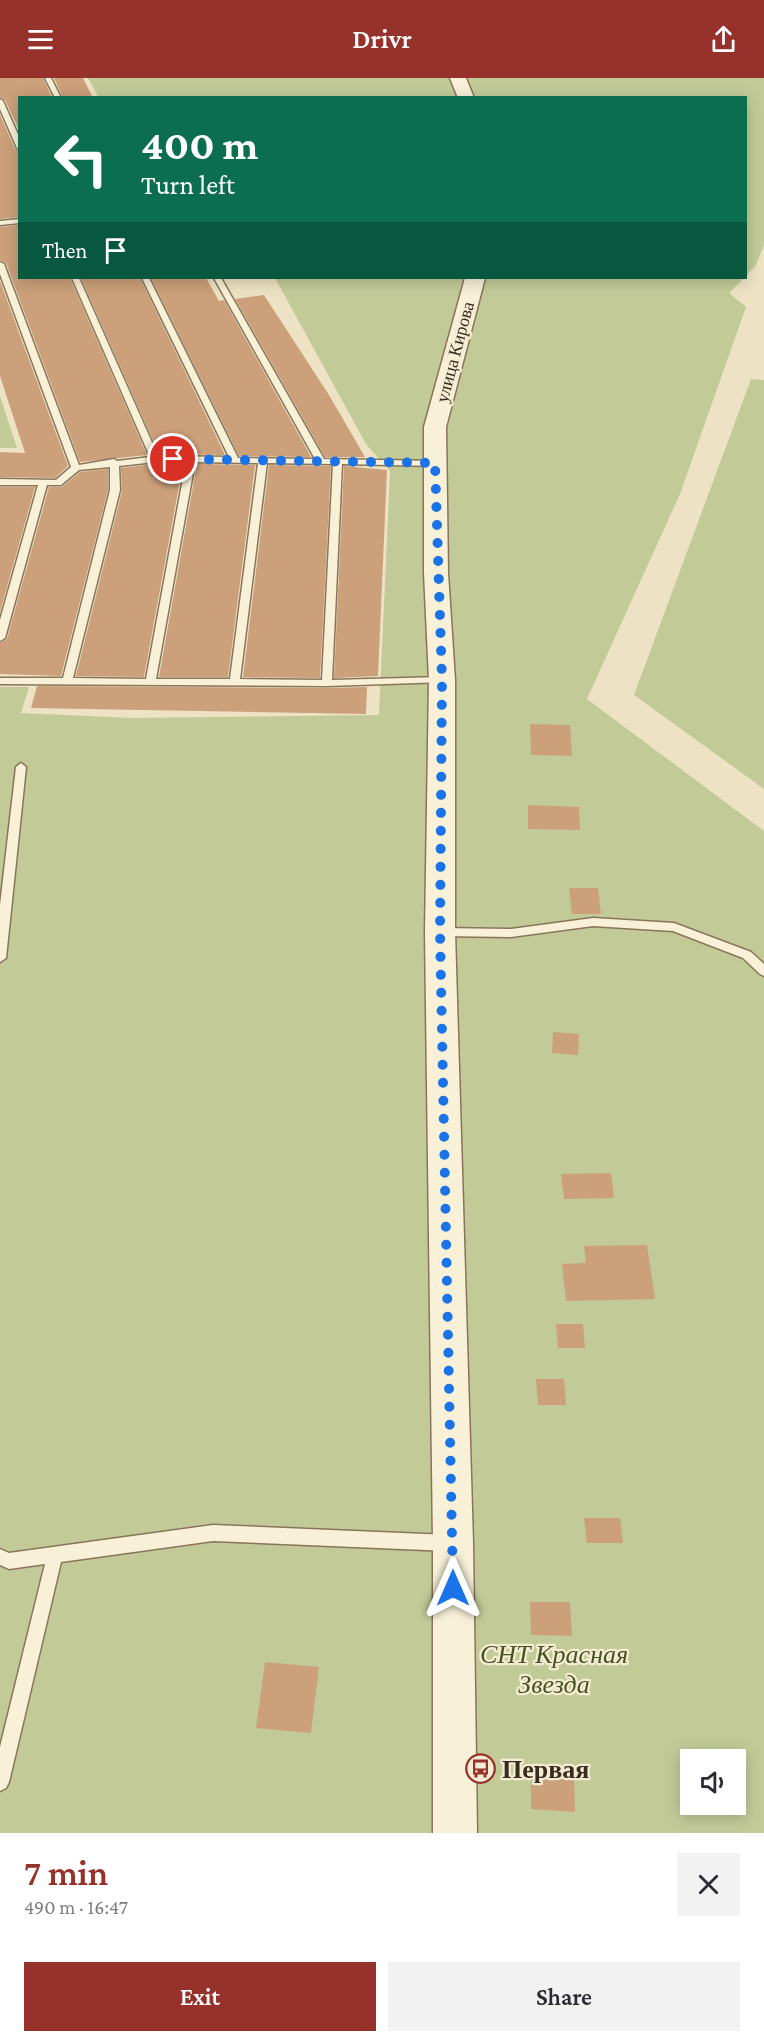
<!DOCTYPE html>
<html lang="en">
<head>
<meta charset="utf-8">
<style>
	body { margin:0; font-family:"Crimson Pro",serif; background:#f2f2f3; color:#2b2b33; height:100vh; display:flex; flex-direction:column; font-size:22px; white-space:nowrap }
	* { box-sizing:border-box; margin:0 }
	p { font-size:20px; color:#7c7c81 }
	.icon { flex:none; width:33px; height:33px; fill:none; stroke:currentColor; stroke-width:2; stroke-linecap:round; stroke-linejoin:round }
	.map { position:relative; height:1755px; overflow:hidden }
	.sheet { display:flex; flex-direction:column; background:#fff; flex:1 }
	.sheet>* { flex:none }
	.top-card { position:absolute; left:18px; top:18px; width:729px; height:183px; border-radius:0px; box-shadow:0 3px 15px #0003; background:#0b6e4f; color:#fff; overflow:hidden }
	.controls { position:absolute; left:680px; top:1671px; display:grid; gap:12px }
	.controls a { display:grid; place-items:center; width:66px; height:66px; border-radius:0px; background:#fff; box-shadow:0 3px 15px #0003; font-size:30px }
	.pin { position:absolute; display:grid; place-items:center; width:51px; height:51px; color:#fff; margin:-26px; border:3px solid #fff; border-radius:50%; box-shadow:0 2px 6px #0007 }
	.me { position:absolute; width:66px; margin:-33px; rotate:0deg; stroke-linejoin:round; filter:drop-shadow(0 0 4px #0008) }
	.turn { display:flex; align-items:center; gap:21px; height:126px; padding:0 24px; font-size:27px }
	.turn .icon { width:78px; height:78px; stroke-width:2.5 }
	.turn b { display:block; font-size:42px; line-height:51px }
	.then { display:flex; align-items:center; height:57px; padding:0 24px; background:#0003; gap:12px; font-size:22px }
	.round { display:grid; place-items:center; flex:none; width:63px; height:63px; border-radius:0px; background:#f2f2f3 }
	.overview { display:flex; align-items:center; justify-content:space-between; height:102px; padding:0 24px }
	h1 { font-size:36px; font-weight:600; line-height:45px; color:#96312b }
	.button { display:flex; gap:12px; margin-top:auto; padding:12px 24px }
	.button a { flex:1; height:69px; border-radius:0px; background:#96312b; color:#fff; font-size:24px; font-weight:600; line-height:69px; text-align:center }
	.button a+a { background:#f2f2f3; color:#2b2b33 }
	header { display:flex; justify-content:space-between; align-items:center; height:78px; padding:0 24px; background:#96312b; color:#fff; font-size:27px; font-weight:600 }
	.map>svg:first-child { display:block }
	.green { fill:#c2cb98; fill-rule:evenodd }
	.building { fill:#cba07a }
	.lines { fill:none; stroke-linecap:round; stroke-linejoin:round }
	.service-casing { stroke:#88755b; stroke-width:3 }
	.tertiary-casing { stroke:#88755b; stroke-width:3 }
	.service { fill:#f8f0d7; fill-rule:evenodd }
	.tertiary { fill:#f8f0d7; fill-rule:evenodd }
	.route { stroke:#1a73e8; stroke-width:10; stroke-dasharray:0 18 }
	.labels { text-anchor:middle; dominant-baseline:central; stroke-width:4.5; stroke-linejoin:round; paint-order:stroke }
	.far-street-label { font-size:18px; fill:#382c1e; stroke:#f5edd3 }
	.near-park-label { font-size:26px; font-style:italic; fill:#465425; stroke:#f5edd3 }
	.near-poi-label { font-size:26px; font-weight:bold; fill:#382c1e; stroke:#f5edd3; text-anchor:start }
</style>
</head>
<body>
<header><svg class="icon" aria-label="menu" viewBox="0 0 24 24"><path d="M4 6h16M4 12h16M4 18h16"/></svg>Drivr<svg class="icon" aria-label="share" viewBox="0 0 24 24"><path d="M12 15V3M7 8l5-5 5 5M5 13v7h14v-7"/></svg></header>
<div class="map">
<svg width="764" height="1755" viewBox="0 0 764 1755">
	<rect width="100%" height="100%" fill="#ede3c4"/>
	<path class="green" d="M88,0H764V167L756,187L746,198V20H99Z
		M275,200H744L729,215L746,229L680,416L587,621L764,753V1755H0V609H29L21,635L133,640L379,637L390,393L366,366ZM690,1682H735V1726H690Z
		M751,301L764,302V711L634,617Z
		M0,318L17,370H0Z"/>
	<path class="building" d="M0,0H43L52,20H20V54L5,22L0,19Z
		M54,0H83L93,20H63Z
		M0,37L15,71L20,74V139L0,141Z
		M20,147V200H70L147,377L80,384L6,185L0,182V149Z
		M81,200H140L225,377L159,376Z
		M151,200H206L219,223L224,222L311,379L239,378Z
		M0,203L68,388L55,400L0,399V374L25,375L0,298Z
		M264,217L329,317L365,379H325L235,221Z
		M155,386H183L144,599L76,598L122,413L121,390Z
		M197,386L255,387L228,599H159Z
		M269,387L331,388L320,600L243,599Z
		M344,388L387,392L378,598L334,600Z
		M108,391V412L61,598L0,596V565L7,561L49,409H62L80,394Z
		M0,409H35L0,534Z
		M37,608L327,610L367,609L366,636L31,630Z
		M530,646L570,647L572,678L531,677Z
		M528,727L579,729L580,752L528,751Z
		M569,810H598L601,836H572Z
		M553,954L579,956L578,977L552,975Z
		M611,1095L614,1120L564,1121L561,1096Z
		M647,1167L655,1221L566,1223L562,1186L586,1185L584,1168Z
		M556,1246H583L585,1270H558Z
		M536,1301H564L566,1327H538Z
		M584,1440H620L623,1465H587Z
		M530,1524H570L572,1558L531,1557Z
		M265,1584L319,1589L311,1655L256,1650Z
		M531,1691L574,1693L575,1734L531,1731Z"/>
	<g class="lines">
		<defs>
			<path id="service" d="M45,0H51L61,20H55Z
				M0,21L3,23L20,61V72L17,70L0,31Z
				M20,141V145L0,147V143Z
				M0,184L4,186L79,387L114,381L117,383L150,379L72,200H79L158,378L229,379L142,200H149L238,380L315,381L214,200H221L324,381L438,383L439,385L435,388L342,386L332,602L442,599L447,602L446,604L327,608L0,606V600H63L110,412V389L79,392L61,407H47L5,560L0,563V542L38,407H0V401L56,402L71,389L0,196ZM155,384H186L146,601L73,600L120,412L119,388ZM195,384L258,385L230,601H156ZM267,385L333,386L322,602L240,601Z
				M21,685L26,689L6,880L0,884V827L16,689Z
				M593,840L674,845L751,874L764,886V898L760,896L743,880L673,853L593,848L511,859L440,858L434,854L440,850L511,851Z
				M213,1447L449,1457L455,1460L457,1465L455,1470L449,1473L213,1463L61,1484L9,1704L6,1710L0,1713V1669L45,1486L9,1491L0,1487V1471L9,1475Z"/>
			<path id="tertiary" d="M450,0H466L474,20H458Z
				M465,200H485L446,349L448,495L455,602V854L473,1465L477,1755H433V1465L425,854L429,602L424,495V349Z"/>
		</defs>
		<use href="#service" class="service-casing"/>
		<use href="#tertiary" class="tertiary-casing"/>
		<use href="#service" class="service"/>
		<use href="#tertiary" class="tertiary"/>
	</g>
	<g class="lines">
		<path class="route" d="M173,381L435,385L442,602L440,854L453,1510"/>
	</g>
	<defs>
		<symbol id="bus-ring" viewBox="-11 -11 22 22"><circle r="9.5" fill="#f5edd3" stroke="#96312b" stroke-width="1.5"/><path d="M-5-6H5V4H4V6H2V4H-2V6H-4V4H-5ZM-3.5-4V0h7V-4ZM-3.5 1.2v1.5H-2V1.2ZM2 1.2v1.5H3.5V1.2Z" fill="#96312b"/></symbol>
	</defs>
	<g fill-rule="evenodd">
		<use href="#bus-ring" x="464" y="1674" width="33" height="33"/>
	</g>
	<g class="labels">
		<g class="far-street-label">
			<text transform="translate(455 274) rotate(-75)">улица Кирова</text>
		</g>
		<g class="near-park-label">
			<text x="554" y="1576">СНТ Красная<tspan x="554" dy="30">Звезда</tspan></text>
		</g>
		<g class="near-poi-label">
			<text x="502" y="1691">Первая</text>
		</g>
	</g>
</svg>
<div class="controls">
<a><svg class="icon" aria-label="sound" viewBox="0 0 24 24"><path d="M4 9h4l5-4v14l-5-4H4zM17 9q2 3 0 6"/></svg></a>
</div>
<div class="pin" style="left:173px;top:381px;background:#d93025"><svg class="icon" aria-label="arrive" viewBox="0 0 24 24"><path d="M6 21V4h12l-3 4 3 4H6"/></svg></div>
<svg class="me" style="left:453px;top:1510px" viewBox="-20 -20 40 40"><path d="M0-17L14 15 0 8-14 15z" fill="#1a73e8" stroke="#fff" stroke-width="4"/></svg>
<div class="top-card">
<div class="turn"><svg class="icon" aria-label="left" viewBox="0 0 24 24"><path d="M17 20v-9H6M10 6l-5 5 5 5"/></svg><div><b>400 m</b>Turn left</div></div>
<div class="then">Then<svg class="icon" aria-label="arrive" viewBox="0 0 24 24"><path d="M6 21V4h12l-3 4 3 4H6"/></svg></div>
</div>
</div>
<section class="sheet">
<div class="overview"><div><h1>7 min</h1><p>490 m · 16:47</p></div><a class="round"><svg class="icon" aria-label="close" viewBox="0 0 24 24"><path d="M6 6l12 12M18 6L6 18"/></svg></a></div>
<div class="button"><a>Exit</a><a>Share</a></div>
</section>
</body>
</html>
